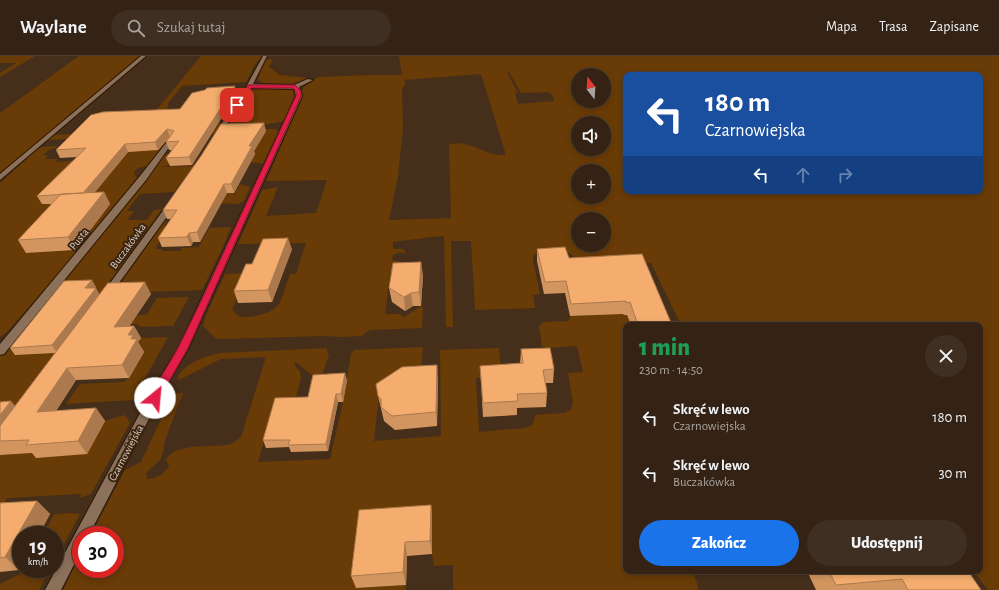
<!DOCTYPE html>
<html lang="pl">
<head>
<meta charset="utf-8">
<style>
	body { margin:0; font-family:"Alegreya Sans",sans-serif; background:#3f2f22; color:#f1f3f6; height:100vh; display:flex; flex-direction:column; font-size:15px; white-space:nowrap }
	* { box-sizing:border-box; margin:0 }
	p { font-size:13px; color:#a9a4a0 }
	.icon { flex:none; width:22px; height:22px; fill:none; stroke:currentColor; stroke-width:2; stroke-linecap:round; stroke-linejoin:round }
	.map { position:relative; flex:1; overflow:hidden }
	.drawer { position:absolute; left:623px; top:266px; width:360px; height:252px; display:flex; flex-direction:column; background:#342314; border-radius:8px; box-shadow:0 2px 6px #0003,0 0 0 1px #4e4034 }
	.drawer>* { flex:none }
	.guide { position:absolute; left:623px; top:16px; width:360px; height:122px; border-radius:8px; box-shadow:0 2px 6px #0003,0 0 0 1px #4e4034; background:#1a4fa0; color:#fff; overflow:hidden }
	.needle { width:26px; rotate:343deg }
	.buttons { position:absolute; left:571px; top:12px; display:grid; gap:8px }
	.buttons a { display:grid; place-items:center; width:40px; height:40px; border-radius:50%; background:#342314; box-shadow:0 2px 6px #0003,0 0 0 1px #4e4034; font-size:20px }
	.speed { position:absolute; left:12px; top:470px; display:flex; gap:8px; font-size:20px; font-weight:700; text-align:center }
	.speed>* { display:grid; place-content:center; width:52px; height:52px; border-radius:50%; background:#342314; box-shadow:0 2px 6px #0003,0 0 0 1px #4e4034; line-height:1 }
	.speed small { font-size:10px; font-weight:400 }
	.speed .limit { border:6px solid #d22; background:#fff; color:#111 }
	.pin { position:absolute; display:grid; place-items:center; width:34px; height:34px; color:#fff; margin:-17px; border-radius:8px; box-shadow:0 2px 6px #0006 }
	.me { position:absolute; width:44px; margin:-22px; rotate:28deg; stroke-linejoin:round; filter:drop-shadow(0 0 3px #0008) }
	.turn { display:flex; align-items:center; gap:14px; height:84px; padding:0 16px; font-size:18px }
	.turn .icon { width:52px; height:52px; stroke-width:2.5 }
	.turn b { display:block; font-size:28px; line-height:34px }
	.lanes { display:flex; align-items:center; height:38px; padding:0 16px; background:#0003; justify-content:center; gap:20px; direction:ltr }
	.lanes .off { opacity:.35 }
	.round { display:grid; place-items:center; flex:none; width:42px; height:42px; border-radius:21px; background:#3f2f22 }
	.overview { display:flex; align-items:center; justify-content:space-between; height:68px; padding:0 16px }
	h1 { font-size:24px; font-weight:800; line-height:30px; color:#1e9e55 }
	.button { display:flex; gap:8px; margin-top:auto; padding:8px 16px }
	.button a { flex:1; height:46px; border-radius:24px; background:#1a73e8; color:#fff; font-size:16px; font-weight:800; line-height:46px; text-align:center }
	.button a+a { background:#3f2f22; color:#f1f3f6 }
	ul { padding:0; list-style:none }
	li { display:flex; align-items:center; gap:12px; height:56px; padding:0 16px }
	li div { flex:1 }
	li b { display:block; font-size:15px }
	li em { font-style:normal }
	header { display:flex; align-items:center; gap:24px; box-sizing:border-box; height:56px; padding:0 20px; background:#342314; border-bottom:1px solid #4e4034 }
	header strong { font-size:19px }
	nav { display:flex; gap:22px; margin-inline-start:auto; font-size:14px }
	.search { width:280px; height:36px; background:#3f2f22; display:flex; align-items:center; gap:10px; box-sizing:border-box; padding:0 14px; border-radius:22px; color:#a9a4a0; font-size:15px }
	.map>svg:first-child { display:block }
	.green { fill:#693b06; fill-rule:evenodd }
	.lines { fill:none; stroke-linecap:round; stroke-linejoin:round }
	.minor-casing { stroke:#2c1602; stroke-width:2 }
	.minor { fill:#8b705a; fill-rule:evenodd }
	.wall { fill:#d2955f }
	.shaded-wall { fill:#ab794d }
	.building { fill:#f4ad6e; stroke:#ab794d }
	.route { fill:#e11d48; stroke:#92132f }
	.labels { text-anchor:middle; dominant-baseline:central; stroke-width:4; stroke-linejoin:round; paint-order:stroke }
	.street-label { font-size:11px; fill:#dfd0c3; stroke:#3b2510 }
</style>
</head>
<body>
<header>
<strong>Waylane</strong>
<div class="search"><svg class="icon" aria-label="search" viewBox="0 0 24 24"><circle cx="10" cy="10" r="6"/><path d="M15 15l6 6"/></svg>Szukaj tutaj</div>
<nav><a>Mapa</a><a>Trasa</a><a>Zapisane</a></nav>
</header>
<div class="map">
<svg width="999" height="534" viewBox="0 0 999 534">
	<rect width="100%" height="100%" fill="#462f1a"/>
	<path class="green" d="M0,0H35L0,21V17L16,7H0Z
		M79,0H141L0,117V57Z
		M201,0H262L254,10L246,26L182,30L169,46L166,56L222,67L216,78L169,81L148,110L138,112L134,116L137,123L93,178L70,179L26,197L79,194L7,276L0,281V127L40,91L58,90L56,92L50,93L43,99L48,100L45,103H58L55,106L85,104L105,81L47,84L53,79L136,74L159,51Z
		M399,0H999V534H988L973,515H980V269H681L651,207L618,209L627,259L631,269H626V515H693L699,534H453V509L434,510L432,498V463L356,532L406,529V534H63L81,498V513H115V479H91L125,414L141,406L173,337H183L165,384L163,397L160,404L146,417L147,423C158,422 162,419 169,410L166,404C176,385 213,393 231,388C234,387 238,383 241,381L266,301L221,303L179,324L177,322C186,306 204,301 220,297L326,292L329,299L322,319L314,321L296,306L294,309L300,315L301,322L295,345L275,347L258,406L330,403L343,346L351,298L354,294L423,291L421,318L380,331L374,385L441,380L440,294L499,292L501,313L491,321L476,322L479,376L525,372L532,369L536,359L565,357L571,353L573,347L568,317L583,316L577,290L547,292L542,290L539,270L544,266L569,265L570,260L598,259L578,203L567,196L558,194L540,196L533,200V204L540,238L533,239L535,252L475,254L471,185H451L453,271H446L444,180C427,181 410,184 393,186V193H403L406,198L400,196L393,199L392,204L408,208L407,217L390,218L385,258H400L404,261L420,251H423L422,272L370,274L361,280L343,281L324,280L216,283L203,270L206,259L225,218L246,217L232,254C234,255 236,258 239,260C248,264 274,257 279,248C284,240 286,228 290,218H296L306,187L238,188L262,134L278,131L266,160L316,157L327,124L266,125L302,42L303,32L318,21L373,19H402ZM507,16H509L521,37L550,36L555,45L518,48L515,37H518ZM481,18L506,99C487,102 468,81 449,89L451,162L389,164L398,120L403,73L402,33L406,27L404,24ZM578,19H604V45H578ZM626,19H980V135H626ZM578,67H604V93H578ZM578,115H604V141H578ZM578,163H604V189H578Z
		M273,3L269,11L280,19L309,22C296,31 277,29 262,27L258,24L265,4Z
		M263,33L293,34L294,41L284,65L259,70L258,73H275L278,74V77L263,108L250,106L254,98L226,73L247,37L250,35Z
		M165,98H177L167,110L159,111L194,110L174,136L140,138L127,155H134L127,164H147L154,154L162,153L0,377V300L51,242Z
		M240,128L250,131L244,145L238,148L202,147L193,138L235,137Z
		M167,165L164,170L169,171L155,193H162V195H180L182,192L199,191L209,172L231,171L222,193L202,234L114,237L164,166Z
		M189,241L173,270L140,271L137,268H119L123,262L147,258L157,242Z
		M168,281L133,344L66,348L80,328L123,326L129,322L143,296L137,289L141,282Z
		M125,359L130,367L91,438L79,442L81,438L7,442L0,455V399L30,397L110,363Z
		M71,457L80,458L55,505V479H43L54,458Z
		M23,513H50L39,534H0V528L20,518Z"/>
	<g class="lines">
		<defs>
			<path id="minor" d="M141,0H146L0,124V118Z
				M263,0H267L253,28L294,29L308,23L313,24L299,31L302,40L188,293L165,332L89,479H81V495L61,534H45L154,331L178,293L296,40L294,33L251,32L245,38L220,80H216L215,79L240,37L245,33Z
				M170,82L175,83L146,124L4,298L0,299V288L140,120Z
				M170,145H176L177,147L111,238H105L103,236L105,234Z"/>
		</defs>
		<use href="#minor" class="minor-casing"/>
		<use href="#minor" class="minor"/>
	</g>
	<path class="wall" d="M237,37L192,109L170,110L166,102L173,94H169L166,86L168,83L158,94L128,96L94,137L104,136L110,148L75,194L26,197L18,184L52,148H42L37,140L77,101L60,102L56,94L180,53Z
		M266,75L254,95L255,98L234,137H227L200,186H193L191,190L162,191L158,182L171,163H167L163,154Z
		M292,193L272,246L238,247L234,235L252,208Z
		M537,193L569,202L672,269H631L627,259H624L623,258L570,260L565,237L544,238L537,205Z
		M423,219L421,250H413L405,255L392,246L389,232Z
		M96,231L95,232L99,238H151L129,270H134L141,282L138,286L144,296L129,322L76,324L56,355L96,352L105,365L87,398L36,402L32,397L0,399V346L15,350L55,297L15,299L10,292Z
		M521,293L554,313L553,327H546L547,337L546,351L517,352V359L483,361L480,310L520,308Z
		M438,323L437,370L395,374L384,365L378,340Z
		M347,324L343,346H338L328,395L291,396L289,391L266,392L263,384Z
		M37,445L50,458L19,514L0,516V447Z
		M431,449L432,462V498L407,500L406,529L356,532L351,520Z
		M807,515H968L981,534H816Z"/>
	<path class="shaded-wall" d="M235,30L237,37L192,109L189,101Z
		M264,67L266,75L254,95L255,98L234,137L231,128L249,90Z
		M167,73L170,81L158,94L155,86Z
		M125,88L128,96L87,146L82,138Z
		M224,128L227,137L200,186L197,176Z
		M104,136L110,148L75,194L68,181Z
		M189,177L193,186L191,190L187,181Z
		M288,182L292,193L272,246L268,234Z
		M421,206L423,219L421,250L419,236Z
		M92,224L96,231L89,239L85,232Z
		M145,226L151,238L121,283L114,271Z
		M96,232L100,239L57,297L52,289Z
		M411,237L413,250L405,255L404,241Z
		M134,270L141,282L138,286L144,296L129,322L122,309L128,279Z
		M437,309L438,323L437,370L436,356Z
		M67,312L76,324L47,369L37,356Z
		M345,317L347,324L343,346L341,338Z
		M336,338L338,346L328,395L326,388Z
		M11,345L17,352L0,375V359Z
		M96,352L105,365L87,398L78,385Z
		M37,445L50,458L39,479H21V511L19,514L5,501Z
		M431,449L432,462V498L430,485Z
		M405,486L407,500L406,529L403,516Z"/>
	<path class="building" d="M235,30L189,101L166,102L179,85L166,86L174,75L167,73L155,86L125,88L83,137L37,140L86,92L56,94L91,59L103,56L180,53L192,37L205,34L207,32Z
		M264,67L249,90H252L231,128H224L197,176L189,177L187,181L158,182L177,154H163L201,100L221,68Z
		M104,136L68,181L18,184L61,138Z
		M288,182L268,234L234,235L246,208H252L263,183Z
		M565,191L569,202L642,198L672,269H638L630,246L626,247V245L571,248L566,225L545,226L537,193Z
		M421,206L419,236L411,237L404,241L389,232L393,207Z
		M92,224L85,232H96L52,289L10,292L64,225Z
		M145,226L114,271L134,270L128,279H133L131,283H137L122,309L67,312L37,356L96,352L78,385L26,389L29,384L0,385V370L108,227Z
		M550,292L554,313L543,314L547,337L517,338L518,345L483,347L480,310L523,307L521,293Z
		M437,309L436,356L392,360L381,351V343L378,340L376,328L402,311Z
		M345,317L341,338H336L326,388L288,389L290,384H263L275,342L308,341L313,319Z
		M11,345L0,359V346Z
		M37,445L5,501L0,502V447Z
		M431,449L430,485L405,486L403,516L351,520L359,454Z
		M829,515H968L981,534H908L902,523L836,529Z"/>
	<path class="route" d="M248,29H295L301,35V40L188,292L158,345H151L149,342L178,292L204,239L296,40V36L293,32H251L239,50H235L234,49Z"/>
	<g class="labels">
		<g class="street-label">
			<text transform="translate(79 183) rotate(-51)">Pusta</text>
			<text transform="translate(128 190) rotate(-54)">Buczakówka</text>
			<text transform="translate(126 397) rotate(-62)">Czarnowiejska</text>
		</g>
	</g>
</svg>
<div class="buttons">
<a><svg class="needle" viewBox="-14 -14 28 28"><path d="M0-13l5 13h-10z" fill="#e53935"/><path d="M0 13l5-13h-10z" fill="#a9a4a0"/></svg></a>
<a><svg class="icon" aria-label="sound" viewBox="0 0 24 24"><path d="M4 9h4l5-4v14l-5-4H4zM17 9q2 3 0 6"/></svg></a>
<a>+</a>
<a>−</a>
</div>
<div class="speed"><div>19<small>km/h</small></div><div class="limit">30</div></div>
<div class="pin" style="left:237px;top:49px;background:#d93025"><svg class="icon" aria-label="arrive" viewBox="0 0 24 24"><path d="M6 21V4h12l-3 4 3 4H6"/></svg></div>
<svg class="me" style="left:155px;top:342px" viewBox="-20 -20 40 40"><circle r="19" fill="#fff"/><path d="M0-13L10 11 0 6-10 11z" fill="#e11d48"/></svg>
<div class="guide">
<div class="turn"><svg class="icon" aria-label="left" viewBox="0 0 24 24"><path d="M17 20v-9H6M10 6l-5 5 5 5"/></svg><div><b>180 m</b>Czarnowiejska</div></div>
<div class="lanes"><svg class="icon" aria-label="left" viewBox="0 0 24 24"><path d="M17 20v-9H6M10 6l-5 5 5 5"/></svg><svg class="icon off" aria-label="ahead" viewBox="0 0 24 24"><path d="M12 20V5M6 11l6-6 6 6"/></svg><svg class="icon off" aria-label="right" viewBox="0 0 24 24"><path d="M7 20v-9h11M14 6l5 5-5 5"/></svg></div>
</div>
<section class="drawer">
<div class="overview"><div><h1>1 min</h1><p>230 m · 14:50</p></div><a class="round"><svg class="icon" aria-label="close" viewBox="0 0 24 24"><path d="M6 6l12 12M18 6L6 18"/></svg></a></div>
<ul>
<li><svg class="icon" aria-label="left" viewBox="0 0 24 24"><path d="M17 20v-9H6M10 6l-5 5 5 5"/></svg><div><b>Skręć w lewo</b><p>Czarnowiejska</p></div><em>180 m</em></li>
<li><svg class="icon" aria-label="left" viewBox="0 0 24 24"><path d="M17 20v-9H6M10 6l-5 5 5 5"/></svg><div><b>Skręć w lewo</b><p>Buczakówka</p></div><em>30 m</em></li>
</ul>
<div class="button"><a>Zakończ</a><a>Udostępnij</a></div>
</section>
</div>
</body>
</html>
